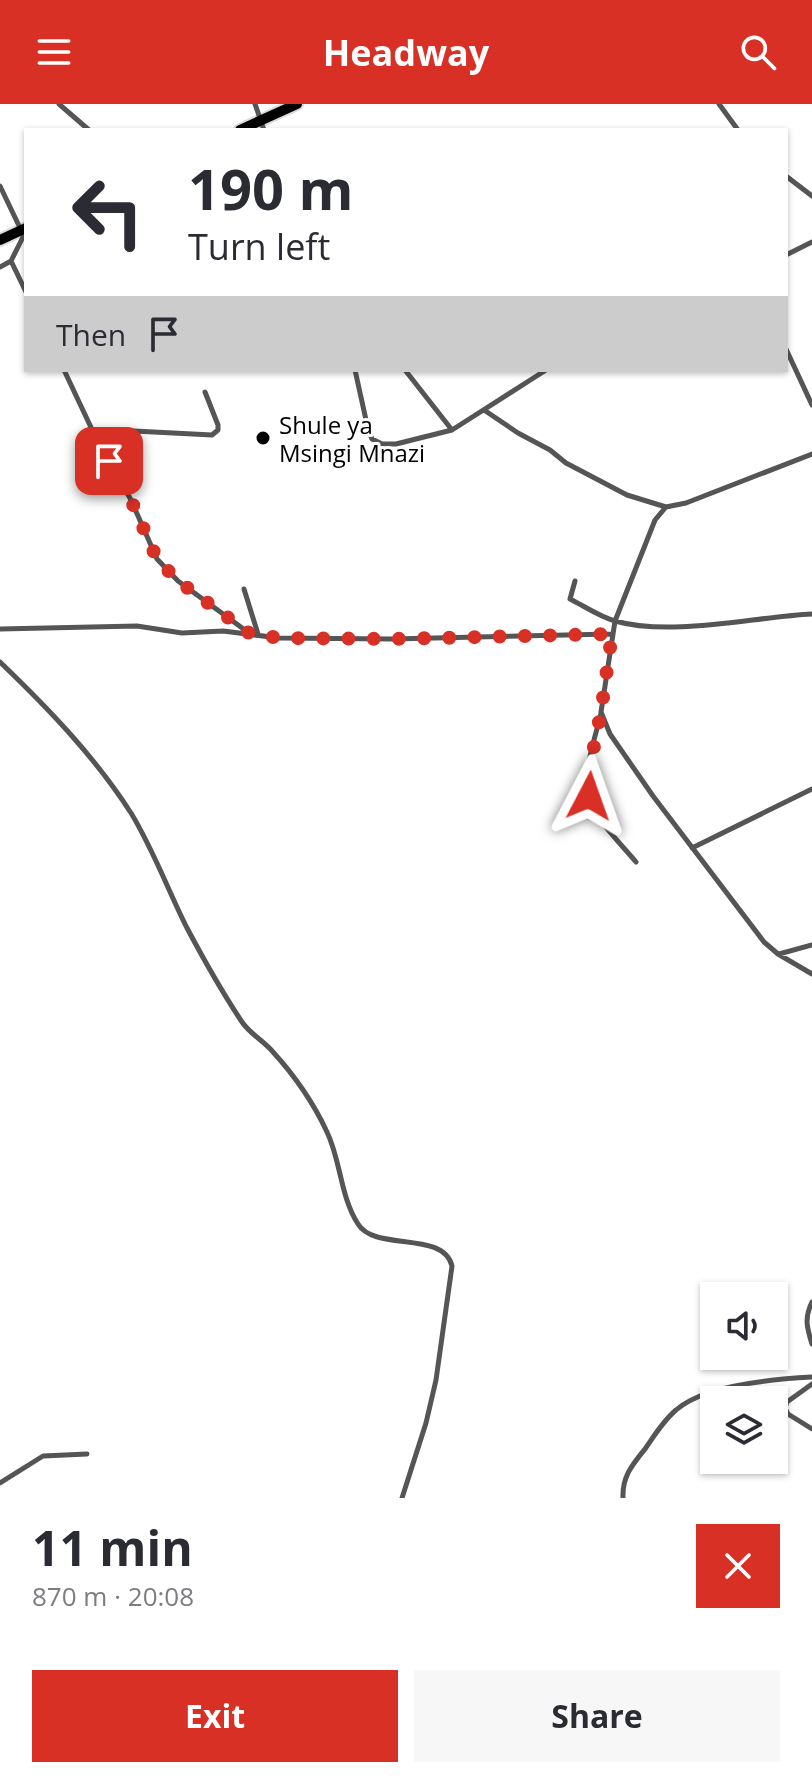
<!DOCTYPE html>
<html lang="en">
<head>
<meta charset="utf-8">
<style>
	body { margin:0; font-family:"Open Sans",sans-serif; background:#f7f7f7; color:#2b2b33; height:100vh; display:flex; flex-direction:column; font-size:30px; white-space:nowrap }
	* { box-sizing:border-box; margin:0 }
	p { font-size:26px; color:#7c7c81 }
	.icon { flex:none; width:44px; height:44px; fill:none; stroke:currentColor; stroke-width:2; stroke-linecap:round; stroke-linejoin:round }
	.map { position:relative; height:1394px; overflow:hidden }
	.side { display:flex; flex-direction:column; background:#fff; flex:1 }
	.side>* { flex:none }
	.guide { position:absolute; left:24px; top:24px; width:764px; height:244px; border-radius:0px; box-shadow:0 2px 6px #0004; background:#fff; color:#2b2b33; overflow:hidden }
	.controls { position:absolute; left:700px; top:1178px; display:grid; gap:16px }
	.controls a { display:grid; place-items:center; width:88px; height:88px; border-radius:0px; background:#fff; box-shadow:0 2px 6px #0004; font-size:40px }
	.pin { position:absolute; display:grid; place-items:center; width:68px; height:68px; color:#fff; margin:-34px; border-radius:16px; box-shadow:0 4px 12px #0006 }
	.me { position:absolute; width:88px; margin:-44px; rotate:4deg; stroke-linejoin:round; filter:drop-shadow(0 0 6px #0008) }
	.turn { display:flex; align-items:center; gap:28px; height:168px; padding:0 32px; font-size:36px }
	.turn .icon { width:104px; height:104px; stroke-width:2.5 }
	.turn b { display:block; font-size:56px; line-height:68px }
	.then { display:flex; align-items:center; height:76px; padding:0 32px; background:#0003; gap:16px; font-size:30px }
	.round { display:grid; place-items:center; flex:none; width:84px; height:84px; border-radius:0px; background:#f7f7f7 }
	.headline { display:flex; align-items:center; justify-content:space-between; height:136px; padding:0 32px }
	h1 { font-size:48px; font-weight:700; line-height:60px }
	.button { display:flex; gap:16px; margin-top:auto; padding:16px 32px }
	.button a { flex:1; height:92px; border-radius:0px; background:#d93025; color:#fff; font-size:32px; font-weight:700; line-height:92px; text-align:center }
	.button a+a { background:#f7f7f7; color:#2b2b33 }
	header { display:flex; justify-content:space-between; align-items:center; height:104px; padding:0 32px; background:#d93025; color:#fff; font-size:36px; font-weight:700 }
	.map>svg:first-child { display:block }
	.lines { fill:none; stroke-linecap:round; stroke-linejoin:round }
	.highway-casing { stroke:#dbdbdb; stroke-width:14 }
	.street { stroke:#555; stroke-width:5 }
	.highway { stroke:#000; stroke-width:10 }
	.route { stroke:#d93025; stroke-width:14; stroke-dasharray:0 25.2 }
	.poi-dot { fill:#000; stroke:#fff; stroke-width:3 }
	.labels { text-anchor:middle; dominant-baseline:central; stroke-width:6; stroke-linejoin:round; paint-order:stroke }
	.poi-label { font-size:24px; fill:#000; stroke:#fff; text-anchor:start }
</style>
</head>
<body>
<header><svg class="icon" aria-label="menu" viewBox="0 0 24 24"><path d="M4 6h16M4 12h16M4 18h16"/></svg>Headway<svg class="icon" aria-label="search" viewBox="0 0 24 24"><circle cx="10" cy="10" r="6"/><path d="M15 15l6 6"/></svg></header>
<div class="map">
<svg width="812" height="1394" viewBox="0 0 812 1394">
	<rect width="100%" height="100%" fill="#fff"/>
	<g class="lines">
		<defs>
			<path id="highway" d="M240,26L297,0
				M0,136L26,124"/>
		</defs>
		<use href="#highway" class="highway-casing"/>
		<path class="street" d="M59,0L89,26
			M255,0L264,26
			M719,0L738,26
			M786,72L812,92
			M0,82L21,126
			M786,151L812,138
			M11,157L26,188
			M0,163L11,157L26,127
			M786,245L812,301
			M64,266L96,334L131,396L157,455L178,477L249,529
			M355,266L368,325L372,335L382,340H396L452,326L546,266
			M405,266L452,326
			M484,306L518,329L550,346L566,359L627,391L666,403
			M96,334L134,327L212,331L218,326V321L205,288
			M812,350L686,399L666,403L655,416L615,517L601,608L610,630L653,692L764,838L778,850L812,870
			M575,477L570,495C584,502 600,513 615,517C672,533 752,513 812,510
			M244,485L258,530
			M0,525L137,522L182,529L223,527L279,534L392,535L612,530
			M0,558C48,604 95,653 131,709C153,745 168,786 187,824C204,856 222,888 242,918C250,930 264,937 273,948C294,971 314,1000 327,1028C341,1057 340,1092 358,1120C375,1148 443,1126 452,1162L436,1276L426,1319L402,1394
			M601,609C596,631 587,655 587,678C586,708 618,736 636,758
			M692,744L812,685
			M779,850L812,841
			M812,1198C804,1214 807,1224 812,1240
			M812,1280L787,1298L785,1304L788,1310L812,1325
			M0,1379L43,1352L87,1350
			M623,1394C622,1373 632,1361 645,1345C654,1332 663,1317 676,1306C704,1281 775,1275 812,1273"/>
		<use href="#highway" class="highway"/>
	</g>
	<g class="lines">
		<path class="route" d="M109,357L131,396L157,455L178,477L249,529L279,534L392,535L612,530L601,608L587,677L589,692"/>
	</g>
	<circle class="poi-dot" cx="263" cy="334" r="8"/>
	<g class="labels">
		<g class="poi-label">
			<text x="279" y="320">Shule ya<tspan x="279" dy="28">Msingi Mnazi</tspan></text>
		</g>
	</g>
</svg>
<div class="controls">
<a><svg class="icon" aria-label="sound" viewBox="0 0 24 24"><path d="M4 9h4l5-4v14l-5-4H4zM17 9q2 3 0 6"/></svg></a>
<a><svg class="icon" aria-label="layers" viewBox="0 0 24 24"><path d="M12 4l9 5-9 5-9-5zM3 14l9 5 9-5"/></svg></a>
</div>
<div class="pin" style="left:109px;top:357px;background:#d93025"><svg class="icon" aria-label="arrive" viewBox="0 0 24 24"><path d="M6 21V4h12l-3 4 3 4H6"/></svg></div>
<svg class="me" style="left:589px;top:692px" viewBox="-20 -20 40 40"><path d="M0-17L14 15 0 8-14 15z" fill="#d93025" stroke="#fff" stroke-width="4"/></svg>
<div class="guide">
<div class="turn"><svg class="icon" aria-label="left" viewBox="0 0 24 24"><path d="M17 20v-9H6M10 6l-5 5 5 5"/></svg><div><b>190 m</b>Turn left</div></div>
<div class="then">Then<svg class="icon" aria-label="arrive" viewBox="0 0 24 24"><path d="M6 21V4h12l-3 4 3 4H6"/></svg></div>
</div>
</div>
<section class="side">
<div class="headline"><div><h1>11 min</h1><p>870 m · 20:08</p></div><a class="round" style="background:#d93025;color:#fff"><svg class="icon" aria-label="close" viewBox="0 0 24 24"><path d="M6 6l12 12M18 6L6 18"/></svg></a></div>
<div class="button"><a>Exit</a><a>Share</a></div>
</section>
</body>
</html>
